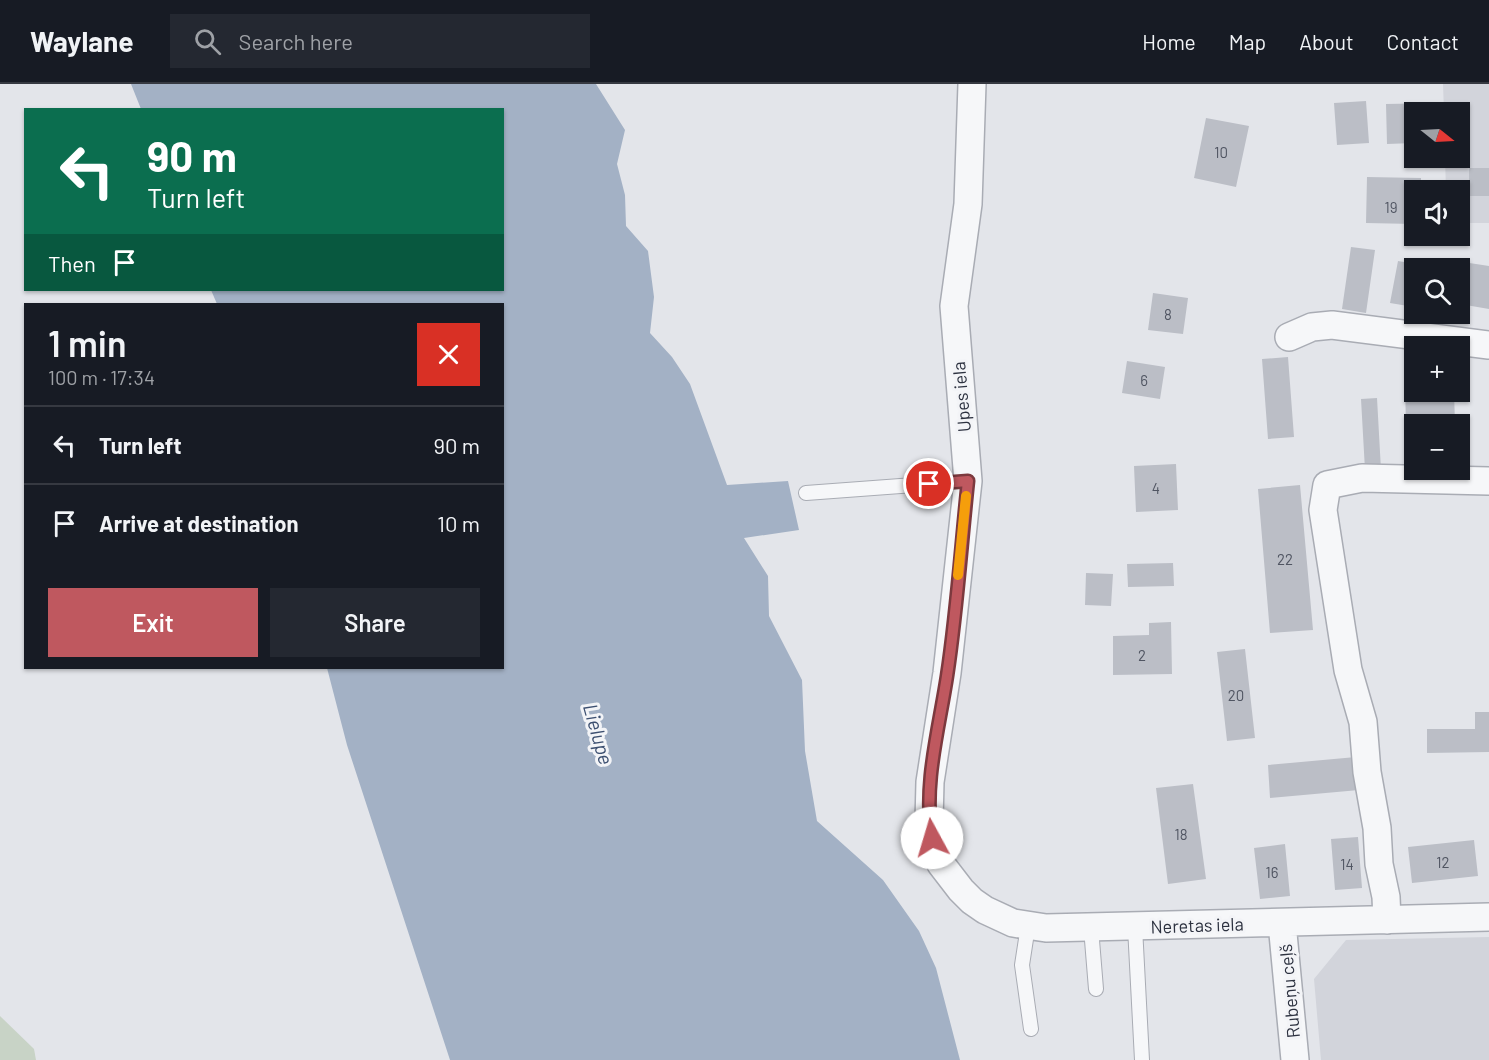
<!DOCTYPE html>
<html lang="en">
<head>
<meta charset="utf-8">
<style>
	body { margin:0; font-family:Barlow,sans-serif; background:#242831; color:#f1f3f6; height:100vh; display:flex; flex-direction:column; font-size:22px; white-space:nowrap }
	* { box-sizing:border-box; margin:0 }
	p { font-size:20px; color:#9ea1a6 }
	.icon { flex:none; width:33px; height:33px; fill:none; stroke:currentColor; stroke-width:2; stroke-linecap:round; stroke-linejoin:round }
	.map { position:relative; flex:1; overflow:hidden }
	.details { position:absolute; left:24px; top:219px; width:480px; height:366px; display:flex; flex-direction:column; background:#171b24; border-radius:0px; box-shadow:0 2px 4px #0004 }
	.details>* { flex:none }
	.guide { position:absolute; left:24px; top:24px; width:480px; height:183px; border-radius:0px; box-shadow:0 2px 4px #0004; background:#0b6e4f; color:#fff; overflow:hidden }
	.needle { width:39px; rotate:108deg }
	.tools { position:absolute; left:1404px; top:18px; display:grid; gap:12px }
	.tools a { display:grid; place-items:center; width:66px; height:66px; border-radius:0px; background:#171b24; box-shadow:0 2px 4px #0004; font-size:30px }
	.pin { position:absolute; display:grid; place-items:center; width:51px; height:51px; color:#fff; margin:-26px; border:3px solid #fff; border-radius:50%; box-shadow:0 2px 6px #0007 }
	.me { position:absolute; width:66px; margin:-33px; rotate:354deg; stroke-linejoin:round; filter:drop-shadow(0 0 4px #0008) }
	.turn { display:flex; align-items:center; gap:21px; height:126px; padding:0 24px; font-size:27px }
	.turn .icon { width:78px; height:78px; stroke-width:2.5 }
	.turn b { display:block; font-size:42px; line-height:51px }
	.then { display:flex; align-items:center; height:57px; padding:0 24px; background:#0003; gap:12px; font-size:22px }
	.round { display:grid; place-items:center; flex:none; width:63px; height:63px; border-radius:0px; background:#242831 }
	.overview { display:flex; align-items:center; justify-content:space-between; height:102px; padding:0 24px }
	h1 { font-size:36px; font-weight:600; line-height:45px }
	.button { display:flex; gap:12px; margin-top:auto; padding:12px 24px }
	.button a { flex:1; height:69px; border-radius:0px; background:#bf585f; color:#fff; font-size:24px; font-weight:600; line-height:69px; text-align:center }
	.button a+a { background:#242831; color:#f1f3f6 }
	ul { padding:0; list-style:none }
	li { display:flex; align-items:center; gap:18px; height:78px; padding:0 24px; border-top:2px solid #363941 }
	li div { flex:1 }
	li b { display:block; font-size:22px }
	li em { font-style:normal }
	header { display:flex; align-items:center; gap:36px; box-sizing:border-box; height:84px; padding:0 30px; background:#171b24; border-bottom:2px solid #363941 }
	header strong { font-size:28px }
	nav { display:flex; gap:33px; margin-inline-start:auto; font-size:21px }
	.search { width:420px; height:54px; background:#242831; display:flex; align-items:center; gap:15px; box-sizing:border-box; padding:0 21px; border-radius:0px; color:#9ea1a6; font-size:22px }
	.map>svg:first-child { display:block }
	.built { fill:#d2d4db }
	.green { fill:#c8d3c6 }
	.water { fill:#a3b1c5 }
	.building { fill:#bbbec6 }
	.lines { fill:none; stroke-linecap:round; stroke-linejoin:round }
	.service-casing { stroke:#a9acb4; stroke-width:16 }
	.minor-casing { stroke:#a9acb4; stroke-width:30 }
	.service { stroke:#f6f7f9; stroke-width:14 }
	.minor { stroke:#f6f7f9; stroke-width:27 }
	.route-casing { stroke:#7c393e; stroke-width:15 }
	.route { stroke:#bf585f; stroke-width:10 }
	.slow { stroke:#f59e0b; stroke-width:10 }
	.labels { text-anchor:middle; dominant-baseline:central; stroke-width:6; stroke-linejoin:round; paint-order:stroke }
	.number-label { font-size:15px; fill:#505562 }
	.street-label { font-size:18px; fill:#2d3240; stroke:#f3f4f7 }
	.water-label { font-size:20px; font-style:italic; fill:#3c4f70; stroke:#f3f4f7 }
</style>
</head>
<body>
<header>
<strong>Waylane</strong>
<div class="search"><svg class="icon" aria-label="search" viewBox="0 0 24 24"><circle cx="10" cy="10" r="6"/><path d="M15 15l6 6"/></svg>Search here</div>
<nav><a>Home</a><a>Map</a><a>About</a><a>Contact</a></nav>
</header>
<div class="map">
<svg width="1489" height="976" viewBox="0 0 1489 976">
	<rect width="100%" height="100%" fill="#e3e5ea"/>
	<path class="built" d="M1443,0H1489V139H1460V106H1446L1445,74H1460V28H1444Z
		M1489,853V976H1321L1314,895L1346,856Z"/>
	<path class="green" d="M0,932L34,965L36,976H0Z"/>
	<path class="water" d="M131,0H596L625,46L617,80L625,111L626,142L648,167L654,213L650,249L672,273L690,300L727,401L788,397L799,446L744,454L768,492L769,532L802,596L805,667L817,737L883,796L919,847L936,884L960,976H450L347,661L327,584H502V220H217L211,206H502V26L141,25Z"/>
	<path class="building" d="M1366,17L1369,59L1337,61L1334,19Z
		M1438,19V28H1414V59L1387,60L1386,20Z
		M1206,34L1249,42L1236,103L1194,94Z
		M1469,84H1489V112H1469Z
		M1367,93L1421,94V106H1414V140L1366,139Z
		M1351,163L1375,166L1366,229L1342,225Z
		M1398,177L1434,183L1414,184V223L1390,219Z
		M1463,178L1489,182V225L1460,220V188H1461Z
		M1153,209L1188,214L1183,250L1148,246Z
		M1288,273L1294,353L1268,355L1262,275Z
		M1127,277L1165,283L1160,315L1122,309Z
		M1405,300H1414V308H1454L1455,340H1414V386L1407,387Z
		M1377,314L1381,386H1365L1361,315Z
		M1176,380L1178,426L1136,428L1134,382Z
		M1300,401L1313,546L1270,549L1258,405Z
		M1173,479L1174,502L1128,503L1127,480Z
		M1086,489L1113,490L1111,522L1085,521Z
		M1171,538L1172,590L1113,591V552L1149,551V539Z
		M1245,565L1255,654L1227,657L1217,568Z
		M1475,628H1489V668L1427,669V645H1475Z
		M1356,673L1359,706L1270,714L1268,681Z
		M1193,700L1206,795L1168,800L1156,704Z
		M1358,753L1362,804L1335,806L1331,755Z
		M1474,756L1478,792L1412,799L1408,763Z
		M1285,760L1290,812L1260,815L1254,764Z"/>
	<g class="lines">
		<defs>
			<path id="service" d="M806,409L968,397
				M1028,842L1022,881L1031,945
				M1135,843L1142,976
				M1091,844L1096,905"/>
			<path id="minor" d="M972,0L968,120L954,222L968,397L947,589L930,698L929,737L932,754L941,780L961,806L972,817L985,826L1013,839L1046,844L1489,833
				M1289,253L1312,243L1332,241L1489,261
				M1387,836L1386,813L1379,780L1377,744L1367,688L1363,638L1348,586L1323,426L1327,401L1362,394L1489,397
				M1282,839L1295,976"/>
		</defs>
		<use href="#service" class="service-casing"/>
		<use href="#minor" class="minor-casing"/>
		<use href="#service" class="service"/>
		<use href="#minor" class="minor"/>
	</g>
	<g class="lines">
		<defs>
			<path id="route" d="M929,400L968,397C961,462 957,527 947,592C939,645 923,700 932,754"/>
		</defs>
		<use href="#route" class="route-casing"/>
		<use href="#route" class="route"/>
		<path class="slow" d="M958,491L966,412"/>
	</g>
	<g class="labels">
		<g class="number-label">
			<text x="1221" y="68">10</text>
			<text x="1391" y="123">19</text>
			<text x="1168" y="230">8</text>
			<text x="1144" y="296">6</text>
			<text x="1156" y="404">4</text>
			<text x="1285" y="475">22</text>
			<text x="1142" y="571">2</text>
			<text x="1236" y="611">20</text>
			<text x="1181" y="750">18</text>
			<text x="1443" y="778">12</text>
			<text x="1347" y="780">14</text>
			<text x="1272" y="788">16</text>
		</g>
		<g class="street-label">
			<text transform="translate(961 313) rotate(-95)">Upes iela</text>
			<text transform="translate(1197 841) rotate(-2)">Neretas iela</text>
			<text transform="translate(1289 907) rotate(-95)">Rubeņu ceļš</text>
		</g>
		<g class="water-label">
			<text transform="translate(599 650) rotate(74)">Lielupe</text>
		</g>
	</g>
</svg>
<div class="tools">
<a><svg class="needle" viewBox="-14 -14 28 28"><path d="M0-13l5 13h-10z" fill="#e53935"/><path d="M0 13l5-13h-10z" fill="#9ea1a6"/></svg></a>
<a><svg class="icon" aria-label="sound" viewBox="0 0 24 24"><path d="M4 9h4l5-4v14l-5-4H4zM17 9q2 3 0 6"/></svg></a>
<a><svg class="icon" aria-label="search" viewBox="0 0 24 24"><circle cx="10" cy="10" r="6"/><path d="M15 15l6 6"/></svg></a>
<a>+</a>
<a>−</a>
</div>
<div class="pin" style="left:929px;top:400px;background:#d93025"><svg class="icon" aria-label="arrive" viewBox="0 0 24 24"><path d="M6 21V4h12l-3 4 3 4H6"/></svg></div>
<svg class="me" style="left:932px;top:754px" viewBox="-20 -20 40 40"><circle r="19" fill="#fff"/><path d="M0-13L10 11 0 6-10 11z" fill="#bf585f"/></svg>
<div class="guide">
<div class="turn"><svg class="icon" aria-label="left" viewBox="0 0 24 24"><path d="M17 20v-9H6M10 6l-5 5 5 5"/></svg><div><b>90 m</b>Turn left</div></div>
<div class="then">Then<svg class="icon" aria-label="arrive" viewBox="0 0 24 24"><path d="M6 21V4h12l-3 4 3 4H6"/></svg></div>
</div>
<section class="details">
<div class="overview"><div><h1>1 min</h1><p>100 m · 17:34</p></div><a class="round" style="background:#d93025;color:#fff"><svg class="icon" aria-label="close" viewBox="0 0 24 24"><path d="M6 6l12 12M18 6L6 18"/></svg></a></div>
<ul>
<li><svg class="icon" aria-label="left" viewBox="0 0 24 24"><path d="M17 20v-9H6M10 6l-5 5 5 5"/></svg><div><b>Turn left</b></div><em>90 m</em></li>
<li><svg class="icon" aria-label="arrive" viewBox="0 0 24 24"><path d="M6 21V4h12l-3 4 3 4H6"/></svg><div><b>Arrive at destination</b></div><em>10 m</em></li>
</ul>
<div class="button"><a>Exit</a><a>Share</a></div>
</section>
</div>
</body>
</html>
